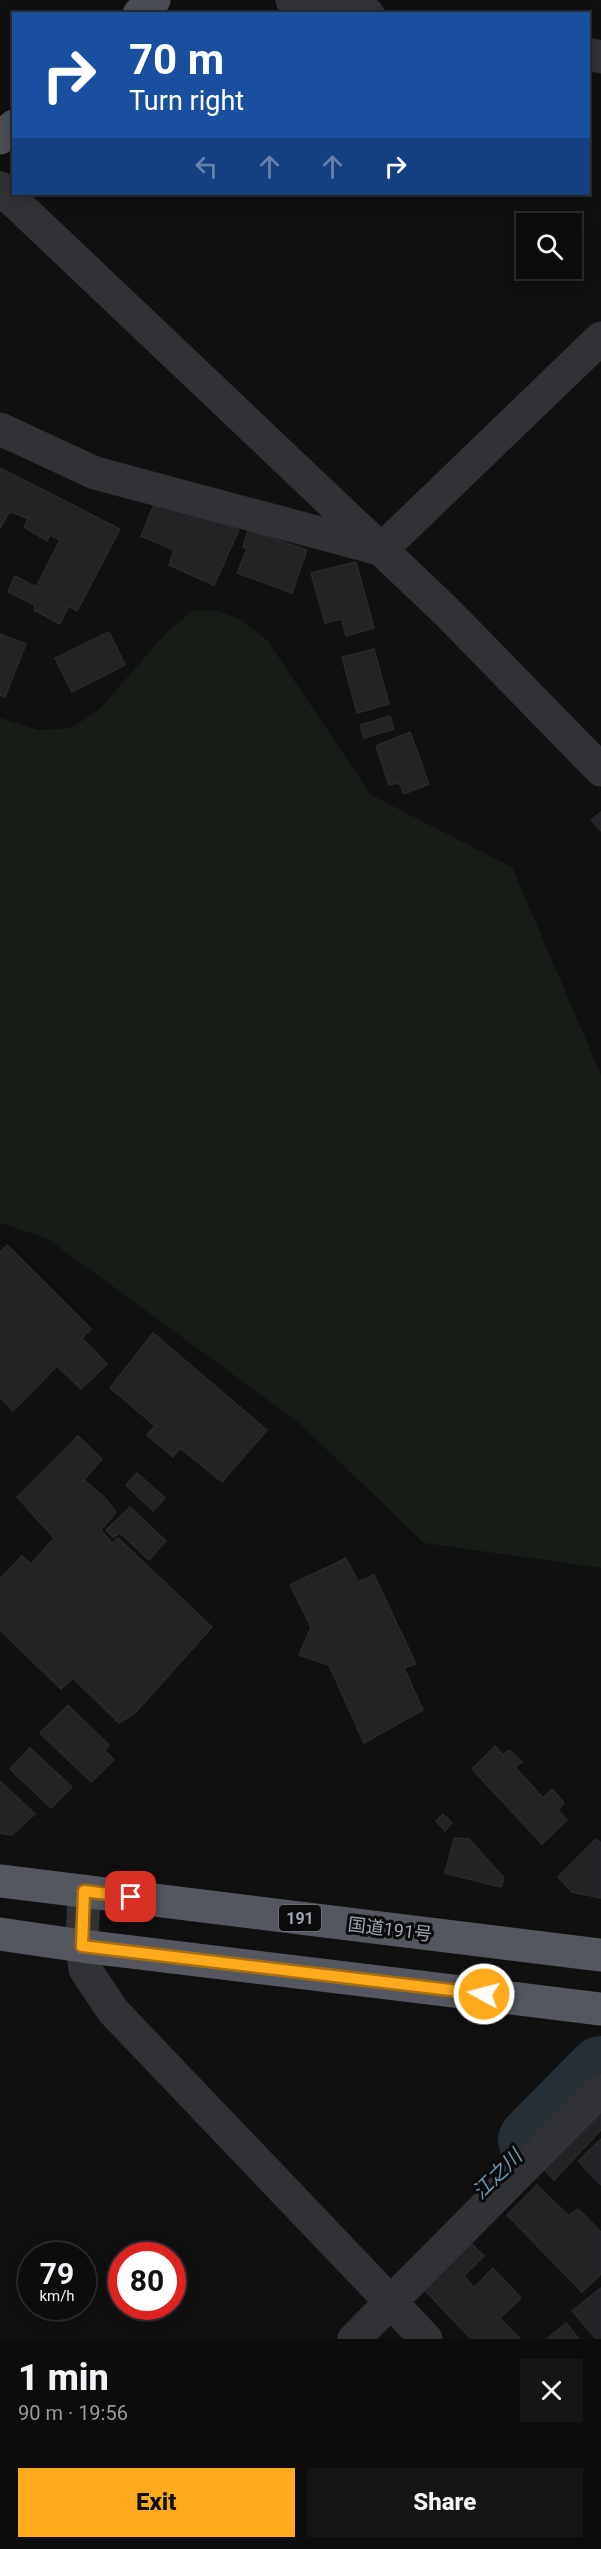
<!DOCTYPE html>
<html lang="en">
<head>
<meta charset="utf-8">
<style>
	body { margin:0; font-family:Roboto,"Noto Sans JP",sans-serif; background:#151516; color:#f1f3f6; height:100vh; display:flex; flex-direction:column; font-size:22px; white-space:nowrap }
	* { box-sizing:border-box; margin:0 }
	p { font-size:20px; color:#9a9b9d }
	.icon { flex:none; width:33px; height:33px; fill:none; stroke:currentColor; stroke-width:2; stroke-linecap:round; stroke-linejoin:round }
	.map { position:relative; height:2339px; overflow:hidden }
	.sheet { display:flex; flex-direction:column; background:#0c0c0d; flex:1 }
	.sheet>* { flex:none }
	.banner { position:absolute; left:12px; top:12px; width:578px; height:183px; border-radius:0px; box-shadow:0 3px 15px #0003,0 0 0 2px #2c2c2e; background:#1a4fa0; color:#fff; overflow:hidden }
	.controls { position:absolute; left:516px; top:213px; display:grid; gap:12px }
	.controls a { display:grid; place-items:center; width:66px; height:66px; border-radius:0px; background:#0c0c0d; box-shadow:0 3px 15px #0003,0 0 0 2px #2c2c2e; font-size:30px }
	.speed { position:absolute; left:18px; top:2242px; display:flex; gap:12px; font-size:30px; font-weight:700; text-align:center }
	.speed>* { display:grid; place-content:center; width:78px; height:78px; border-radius:50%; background:#0c0c0d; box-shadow:0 3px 15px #0003,0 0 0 2px #2c2c2e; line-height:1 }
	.speed small { font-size:15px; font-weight:400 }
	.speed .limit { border:9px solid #d22; background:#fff; color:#111 }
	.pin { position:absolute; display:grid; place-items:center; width:51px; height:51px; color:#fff; margin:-26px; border-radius:12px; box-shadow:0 3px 9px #0006 }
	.me { position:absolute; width:66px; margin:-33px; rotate:277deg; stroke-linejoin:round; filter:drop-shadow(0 0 4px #0008) }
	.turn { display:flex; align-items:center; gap:21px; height:126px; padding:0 18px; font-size:27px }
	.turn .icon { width:78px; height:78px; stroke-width:2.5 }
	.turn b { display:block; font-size:42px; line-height:51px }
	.lanes { display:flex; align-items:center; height:57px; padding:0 18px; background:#0003; justify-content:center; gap:30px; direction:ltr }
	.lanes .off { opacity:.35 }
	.round { display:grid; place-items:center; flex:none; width:63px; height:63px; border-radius:0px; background:#151516 }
	.head { display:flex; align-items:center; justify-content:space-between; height:102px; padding:0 18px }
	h1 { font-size:36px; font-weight:800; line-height:45px }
	.cta { display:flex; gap:12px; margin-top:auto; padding:12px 18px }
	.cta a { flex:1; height:69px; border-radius:0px; background:#ffaa1a; color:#111; font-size:24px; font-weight:800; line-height:69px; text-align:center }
	.cta a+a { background:#151516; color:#f1f3f6 }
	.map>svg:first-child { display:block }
	.green { fill:#161c16 }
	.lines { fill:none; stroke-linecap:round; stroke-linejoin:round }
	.river { stroke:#252f35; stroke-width:66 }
	.building { fill:#222325; stroke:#29292d; stroke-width:1.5 }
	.minor { stroke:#303236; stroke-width:33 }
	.primary { stroke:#4c4e56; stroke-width:33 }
	.trunk { stroke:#54575f; stroke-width:33 }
	.route-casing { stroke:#a66e11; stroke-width:15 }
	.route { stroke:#ffaa1a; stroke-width:10 }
	.labels { text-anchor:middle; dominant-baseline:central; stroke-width:6; stroke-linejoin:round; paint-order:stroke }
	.shield { fill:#0b0b0c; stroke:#737881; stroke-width:1.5 }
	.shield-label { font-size:16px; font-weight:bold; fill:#9fa6b3 }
	.street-label { font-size:18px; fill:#9fa6b3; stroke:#0b0b0c }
	.water-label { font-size:20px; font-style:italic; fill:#7297b2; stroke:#0b0b0c }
</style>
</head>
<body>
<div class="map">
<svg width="601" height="2339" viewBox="0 0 601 2339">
	<rect width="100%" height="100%" fill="#101011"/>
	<path class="green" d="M192,611H220L242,621L267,640L371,795L512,867L601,1075V1568L424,1543L298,1422L48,1239L0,1223V718L39,730L71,728L99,710L166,633Z"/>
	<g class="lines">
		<path class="river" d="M531,2140L601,2069"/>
	</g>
	<path class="building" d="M0,468L120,529L77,611L69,606L60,624L34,610L35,605L8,592L15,576L36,587L60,540L50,535L47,541L24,527L28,519L10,511L0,528Z
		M158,495L239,530L214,585L169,565L174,550L141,536Z
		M248,530L307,550L292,593L237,573L247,549L243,547Z
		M356,562L374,628L346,636L342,619L325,623L311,573Z
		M109,632L125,665L72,692L55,658Z
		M0,634L26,644L5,697L0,695Z
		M374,649L389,704L357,713L342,657Z
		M390,716L394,729L364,738L360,725Z
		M410,732L429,784L404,794L399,783L389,785L376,746Z
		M601,812V831L591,820Z
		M7,1245L91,1329L82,1338L107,1364L81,1389L57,1366L13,1411L0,1397V1252Z
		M153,1333L267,1430L222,1482L180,1448L173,1457L147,1435L155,1426L110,1388Z
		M78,1436L102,1459L84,1480L104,1497L116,1512L101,1530L112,1543L118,1538L212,1627L135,1713L119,1723L73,1678L61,1689L0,1630V1579L22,1556L31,1564L54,1538L17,1497Z
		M137,1473L165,1498L153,1511L126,1485Z
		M130,1507L166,1541L149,1560L120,1533L113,1537L106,1530Z
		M346,1558L358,1582L374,1575L416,1664L404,1668L423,1710L364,1743L329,1665L299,1655L311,1627L290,1585Z
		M68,1705L109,1745L104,1750L114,1760L91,1782L40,1733Z
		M495,1746L503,1755L509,1750L522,1762L515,1767L543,1798L552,1789L564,1803L558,1810L567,1820L542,1844L472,1769Z
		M30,1748L72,1787L51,1808L10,1769Z
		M0,1781L35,1814L12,1835L0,1833Z
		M443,1814L452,1823L445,1831L436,1821Z
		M454,1838L469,1839L504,1878L501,1887L445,1873Z
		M596,1839L601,1843V1898L572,1892L558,1877Z
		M601,2110V2130L554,2180L544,2169Z
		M601,2139V2185L578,2161Z
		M537,2185L569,2216L578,2209L601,2232V2274L582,2292L507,2215Z
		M470,2242L484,2256L464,2276L474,2288L493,2268L521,2298L500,2318L520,2339H471L422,2287Z
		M601,2288V2339H596L572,2311Z
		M566,2323L579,2339H547Z"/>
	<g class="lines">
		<path class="minor" d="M292,0L368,14
			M588,54L601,57
			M0,188L447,612L601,770
			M0,429L95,473L376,548
			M381,550L601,338
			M84,1891L82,1946L85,1969L113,2011L426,2339
			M354,2339L601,2090"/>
		<path class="primary" d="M139,14L154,0
			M0,138L14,126"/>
		<path class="trunk" d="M0,1881L601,1955
			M0,1934L82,1946L601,2009"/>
	</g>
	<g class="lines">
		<defs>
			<path id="route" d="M131,1897L84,1891L82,1946L484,1994"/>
		</defs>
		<use href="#route" class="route-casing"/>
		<use href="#route" class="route"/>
	</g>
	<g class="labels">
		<rect class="shield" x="279" y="1905" width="42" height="26" rx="4.5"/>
		<g class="shield-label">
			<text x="300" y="1918">191</text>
		</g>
		<g class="street-label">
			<text transform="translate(390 1929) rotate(7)">国道191号</text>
		</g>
		<g class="water-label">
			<text transform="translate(497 2174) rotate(-45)">江之川</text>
		</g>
	</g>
</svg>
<div class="controls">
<a><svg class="icon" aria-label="search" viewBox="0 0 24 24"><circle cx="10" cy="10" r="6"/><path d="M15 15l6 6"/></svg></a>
</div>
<div class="speed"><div>79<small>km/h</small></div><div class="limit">80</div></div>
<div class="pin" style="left:131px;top:1897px;background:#d93025"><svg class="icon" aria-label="arrive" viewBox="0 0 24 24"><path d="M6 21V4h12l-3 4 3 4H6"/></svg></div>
<svg class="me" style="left:484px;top:1994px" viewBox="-20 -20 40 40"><circle r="17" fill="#ffaa1a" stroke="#fff" stroke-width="3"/><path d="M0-11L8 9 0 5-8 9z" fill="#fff"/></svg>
<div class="banner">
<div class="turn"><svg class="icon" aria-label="right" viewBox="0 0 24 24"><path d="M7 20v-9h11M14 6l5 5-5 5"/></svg><div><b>70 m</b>Turn right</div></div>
<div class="lanes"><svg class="icon off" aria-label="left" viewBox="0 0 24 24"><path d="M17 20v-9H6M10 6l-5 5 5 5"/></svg><svg class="icon off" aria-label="ahead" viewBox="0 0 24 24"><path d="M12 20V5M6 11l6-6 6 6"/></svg><svg class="icon off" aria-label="ahead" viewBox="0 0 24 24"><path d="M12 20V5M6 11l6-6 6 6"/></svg><svg class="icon" aria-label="right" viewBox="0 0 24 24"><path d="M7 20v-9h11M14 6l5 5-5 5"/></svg></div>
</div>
</div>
<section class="sheet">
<div class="head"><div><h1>1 min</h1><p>90 m · 19:56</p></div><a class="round"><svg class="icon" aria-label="close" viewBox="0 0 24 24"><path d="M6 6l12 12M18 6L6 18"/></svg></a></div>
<div class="cta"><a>Exit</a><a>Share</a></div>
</section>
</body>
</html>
